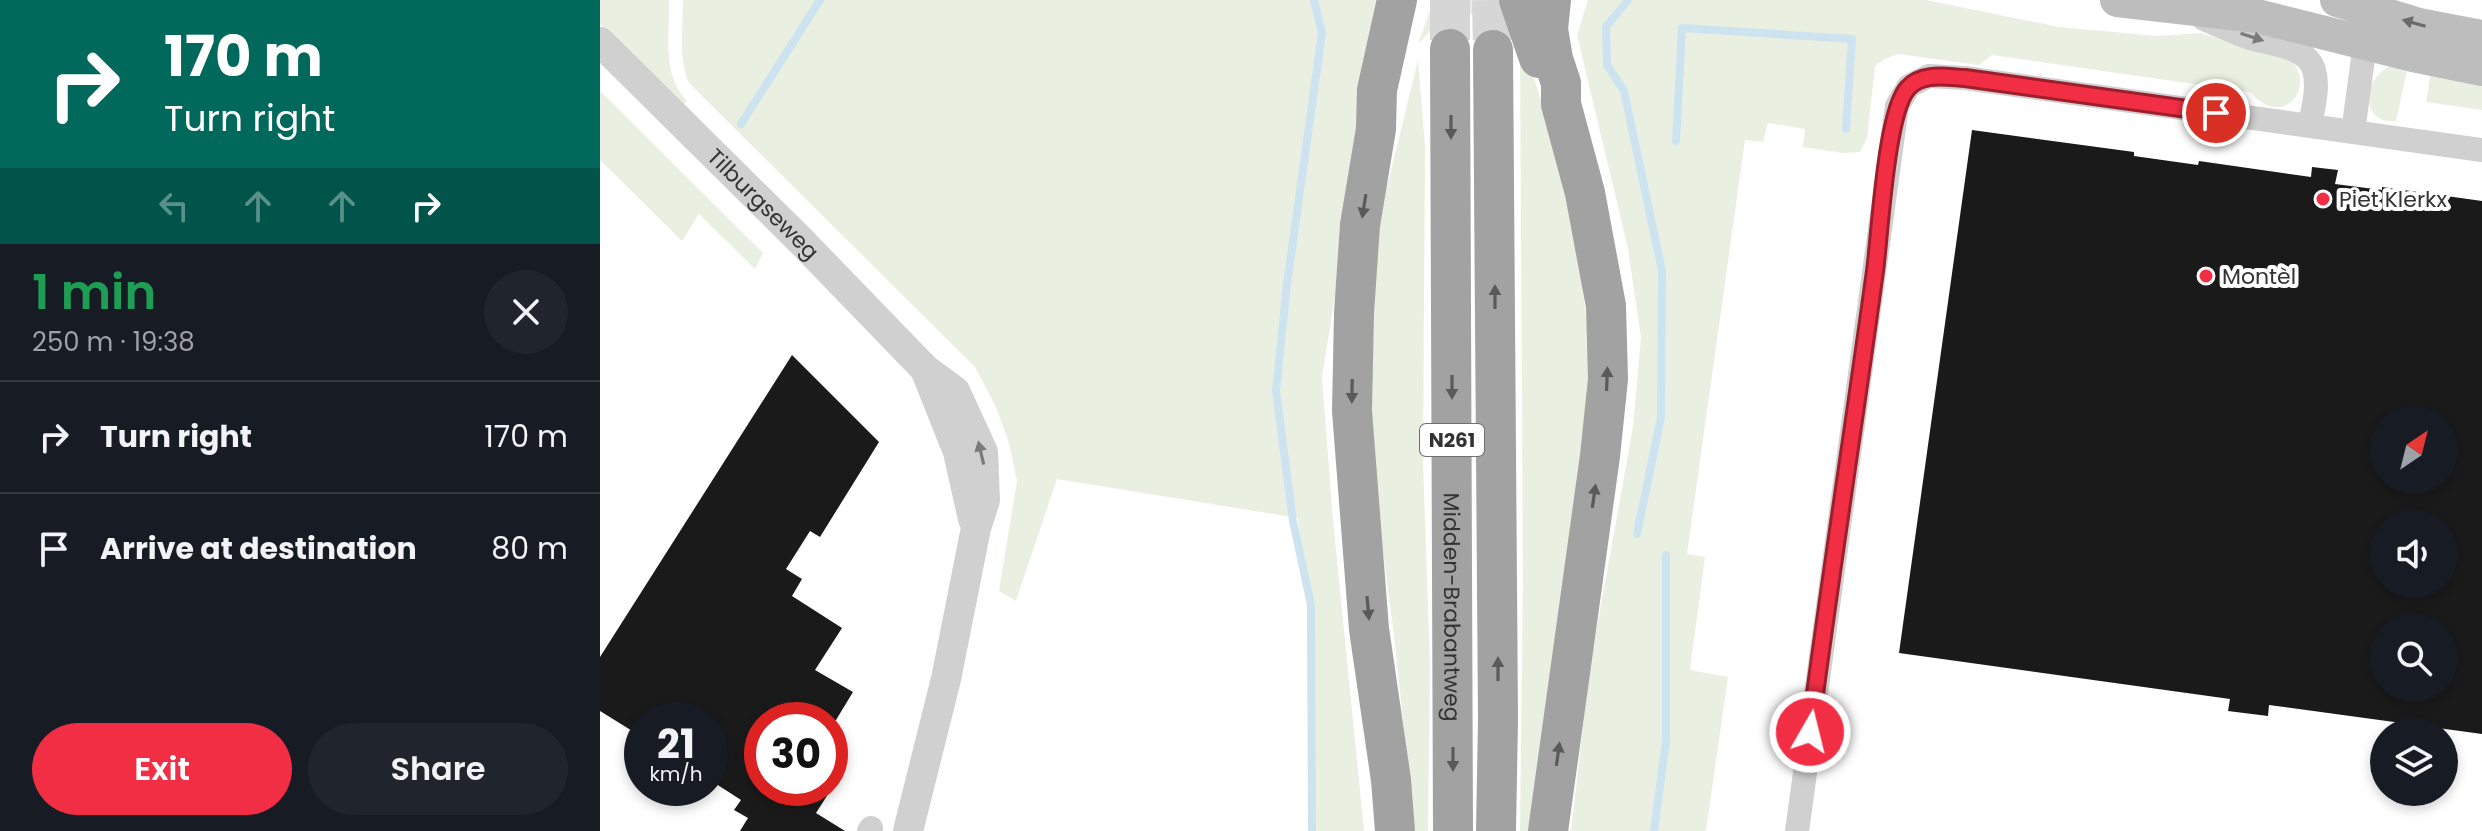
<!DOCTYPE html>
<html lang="en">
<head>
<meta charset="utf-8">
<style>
	body { margin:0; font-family:Poppins,sans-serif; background:#20242c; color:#f1f3f6; height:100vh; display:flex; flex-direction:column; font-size:30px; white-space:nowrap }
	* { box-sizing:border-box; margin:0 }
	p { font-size:26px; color:#9ea1a6 }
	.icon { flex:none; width:44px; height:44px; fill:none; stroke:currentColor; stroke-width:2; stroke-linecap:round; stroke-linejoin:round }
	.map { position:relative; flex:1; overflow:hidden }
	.details { display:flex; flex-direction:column; background:#171b24; width:600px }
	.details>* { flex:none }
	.top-card { background:#00695c; color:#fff; overflow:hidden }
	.needle { width:52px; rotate:35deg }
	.tools { position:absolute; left:1770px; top:406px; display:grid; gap:16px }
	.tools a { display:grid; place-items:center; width:88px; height:88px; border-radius:50%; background:#171b24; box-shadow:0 4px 12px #0003; font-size:40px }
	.speed { position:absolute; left:24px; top:702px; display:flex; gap:16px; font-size:40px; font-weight:700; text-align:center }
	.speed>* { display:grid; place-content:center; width:104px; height:104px; border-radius:50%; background:#171b24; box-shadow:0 4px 12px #0003; line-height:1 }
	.speed small { font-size:20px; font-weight:400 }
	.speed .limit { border:12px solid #d22; background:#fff; color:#111 }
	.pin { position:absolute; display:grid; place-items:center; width:68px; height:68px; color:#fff; margin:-34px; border:4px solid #fff; border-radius:50%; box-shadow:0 2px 8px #0007 }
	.me { position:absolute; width:88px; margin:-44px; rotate:8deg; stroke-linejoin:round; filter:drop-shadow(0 0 6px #0008) }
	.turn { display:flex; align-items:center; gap:28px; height:168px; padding:0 32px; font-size:36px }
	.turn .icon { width:104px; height:104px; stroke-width:2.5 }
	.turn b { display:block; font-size:56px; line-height:68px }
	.lanes { display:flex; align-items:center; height:76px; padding:0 32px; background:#0003; justify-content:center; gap:40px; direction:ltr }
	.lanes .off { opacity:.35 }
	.round { display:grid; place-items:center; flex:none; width:84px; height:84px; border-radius:42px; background:#20242c }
	.summary { display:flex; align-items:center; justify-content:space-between; height:136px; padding:0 32px }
	h1 { font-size:48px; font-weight:600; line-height:60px; color:#1e9e55 }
	.cta { display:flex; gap:16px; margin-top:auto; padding:16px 32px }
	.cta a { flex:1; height:92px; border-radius:48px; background:#f12e44; color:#fff; font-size:32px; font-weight:600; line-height:92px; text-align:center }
	.cta a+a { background:#20242c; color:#f1f3f6 }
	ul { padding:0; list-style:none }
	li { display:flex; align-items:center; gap:24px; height:112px; padding:0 32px; border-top:2px solid #363941 }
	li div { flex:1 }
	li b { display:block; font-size:30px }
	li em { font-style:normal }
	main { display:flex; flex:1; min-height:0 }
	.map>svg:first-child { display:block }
	.green { fill:#e9f0e1 }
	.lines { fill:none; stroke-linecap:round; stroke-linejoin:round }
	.stream { stroke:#cde3f0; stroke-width:8 }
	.building { fill:#1a1a1a; fill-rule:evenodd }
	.trunk-tunnel { stroke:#d6d6d6; stroke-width:40; stroke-dasharray:40 20; stroke-linecap:butt }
	.minor { stroke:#d0d0d0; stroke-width:24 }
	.tertiary { stroke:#d0d0d0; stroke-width:30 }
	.secondary { stroke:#bdbdbd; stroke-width:34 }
	.trunk { stroke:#a2a2a2; stroke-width:40 }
	.oneway { fill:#6a6a6a }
	.oneway2 { fill:#7a7a7a }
	.oneway3 { fill:#5a5a5a }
	.route-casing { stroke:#9d1e2c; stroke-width:20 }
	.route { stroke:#f12e44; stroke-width:14 }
	.poi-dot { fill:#f12e44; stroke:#fff; stroke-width:3 }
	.labels { text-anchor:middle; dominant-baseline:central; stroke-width:8; stroke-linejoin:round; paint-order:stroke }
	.shield { fill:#fff; stroke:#707070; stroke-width:2 }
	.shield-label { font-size:20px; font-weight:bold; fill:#333 }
	.poi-label { font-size:22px; fill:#333; stroke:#fff; text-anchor:start }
	.street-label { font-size:22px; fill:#333; stroke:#fff }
</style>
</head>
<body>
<main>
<section class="details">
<div class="top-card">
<div class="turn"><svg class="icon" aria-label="right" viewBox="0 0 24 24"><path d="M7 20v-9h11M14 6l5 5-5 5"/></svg><div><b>170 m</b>Turn right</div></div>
<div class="lanes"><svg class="icon off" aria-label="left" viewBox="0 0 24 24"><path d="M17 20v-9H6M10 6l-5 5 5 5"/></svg><svg class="icon off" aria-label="ahead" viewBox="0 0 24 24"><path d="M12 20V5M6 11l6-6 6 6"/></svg><svg class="icon off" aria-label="ahead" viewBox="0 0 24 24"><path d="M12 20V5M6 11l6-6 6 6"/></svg><svg class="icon" aria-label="right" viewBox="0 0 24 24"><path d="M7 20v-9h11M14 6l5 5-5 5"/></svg></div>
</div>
<div class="summary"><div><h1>1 min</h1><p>250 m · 19:38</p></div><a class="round"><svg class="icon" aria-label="close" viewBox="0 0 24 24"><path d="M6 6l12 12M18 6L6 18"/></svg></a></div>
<ul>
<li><svg class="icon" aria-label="right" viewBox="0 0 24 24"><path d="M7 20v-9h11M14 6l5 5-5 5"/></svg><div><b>Turn right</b></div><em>170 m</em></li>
<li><svg class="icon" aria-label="arrive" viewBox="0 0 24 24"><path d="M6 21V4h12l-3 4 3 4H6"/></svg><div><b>Arrive at destination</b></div><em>80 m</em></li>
</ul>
<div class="cta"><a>Exit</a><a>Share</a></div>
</section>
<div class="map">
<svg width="1882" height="831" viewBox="0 0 1882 831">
	<rect width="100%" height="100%" fill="#fff"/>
	<path class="green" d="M0,0H69C70,35 61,73 87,101L82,106L0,24Z
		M83,0H781L722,378L733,520L764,831H709L707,604L698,518L457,479L416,601L399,591L417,481L409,443L396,407L375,367L89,83C78,58 83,26 83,0Z
		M834,0H907V27C863,6 852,7 818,44Z
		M988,0H1326L1459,27L1557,36L1600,33L1689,58C1718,84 1685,132 1650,92L1392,55L1379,65L1298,54L1285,59L1275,66L1267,138L1260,152L1242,153L1203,147L1205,129L1168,123L1163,142L1145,140L1087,554L1105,557L1090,670L1128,677L1106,831H971L990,666L1033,427L1041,337L1028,249L977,35Z
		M920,50H925L969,188L993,368L939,831H920L923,579Z
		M818,60L825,146L823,462L830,666L828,831H810L808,767L794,636L767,428L768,264Z
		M1792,65L1808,66L1796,121C1761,125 1760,79 1792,65Z
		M1832,65L1882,75V110L1826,102Z
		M0,91L163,253L155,269L99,214L82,241L0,160Z"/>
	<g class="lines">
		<path class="stream" d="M1028,0L1006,27L1007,65L1024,91L1062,271L1061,417L1037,534
			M141,124L220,0
			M1076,141L1082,28L1252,39L1246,129
			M712,831L711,605L693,521L676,391L687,284L722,33L714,0
			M1054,831L1066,741V555"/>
	</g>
	<path class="building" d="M1372,130L1534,152V156L1598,165L1599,161L1711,177L1712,167L1738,170L1735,184L1782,190V187L1882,201V734L1669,705L1668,716L1628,711L1630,699L1299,653ZM1784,420H1844V480H1784ZM1784,524H1844V584H1784ZM1784,628H1844V688H1784Z
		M192,355L279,442L220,537L210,531L186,569L202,579L192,596L242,628L215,670L253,692L236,720H162V788H232L216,813L245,831H140L148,818L134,810L141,800L110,780V720H42V737L0,711V657Z"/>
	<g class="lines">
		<path class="trunk-tunnel" d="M850,0V49
			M892,0L893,50"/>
		<path class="minor" d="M1604,19C1619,25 1634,33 1650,38C1670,44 1707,46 1714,70C1719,88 1713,108 1710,126
			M1753,132L1765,44
			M269,831L271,828
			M1197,831L1297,106L1309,86L1329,76L1365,78L1882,150"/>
		<g class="tertiary">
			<path id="s1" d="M0,42L202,242L325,369L355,391L383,452L385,500L376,528L346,679L308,831"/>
			<path d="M325,369L358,452L373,519"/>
		</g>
		<path class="secondary" d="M1517,0L1657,16L1813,55L1882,69
			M1737,0L1819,25L1882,37"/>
		<g class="trunk">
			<path d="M919,0L939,58"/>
			<path id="s2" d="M850,49L853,831"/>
			<path d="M893,50L898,720L896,831"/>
			<path d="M795,831L791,780L769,629L752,411L754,313L760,225L776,129L777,90L797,0"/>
			<path d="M948,831L1000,456L1008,379L1006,306L985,193L961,104V83L953,59L948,29L951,0"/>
		</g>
	</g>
	<defs><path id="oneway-solid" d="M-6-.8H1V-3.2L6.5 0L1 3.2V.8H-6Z" transform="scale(2)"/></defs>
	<use class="oneway" href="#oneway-solid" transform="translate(1814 23) rotate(-164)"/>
	<g class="oneway2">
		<use href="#oneway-solid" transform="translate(1652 37) rotate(18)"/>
		<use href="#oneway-solid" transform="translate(381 453) rotate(-103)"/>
	</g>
	<g class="oneway3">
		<use href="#oneway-solid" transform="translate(851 127) rotate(90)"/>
		<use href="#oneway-solid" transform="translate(764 206) rotate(99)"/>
		<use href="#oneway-solid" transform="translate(895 297) rotate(-90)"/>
		<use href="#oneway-solid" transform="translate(1007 379) rotate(-88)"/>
		<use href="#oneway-solid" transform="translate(852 387) rotate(90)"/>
		<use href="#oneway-solid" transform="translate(752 391) rotate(91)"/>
		<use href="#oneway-solid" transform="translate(994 496) rotate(-82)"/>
		<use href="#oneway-solid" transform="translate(768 608) rotate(85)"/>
		<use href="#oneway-solid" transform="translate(898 669) rotate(-90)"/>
		<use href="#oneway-solid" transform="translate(958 754) rotate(-82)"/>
		<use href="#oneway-solid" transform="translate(853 759) rotate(90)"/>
	</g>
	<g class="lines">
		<defs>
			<path id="route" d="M1210,732C1230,578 1254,425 1275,271C1280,234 1286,111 1308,88C1322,72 1346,77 1365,78L1616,113"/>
		</defs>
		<use href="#route" class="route-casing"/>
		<use href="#route" class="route"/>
	</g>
	<g class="poi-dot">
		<circle cx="1723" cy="199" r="8"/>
		<circle cx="1606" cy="276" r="8"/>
	</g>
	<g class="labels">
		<rect class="shield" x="820" y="424" width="64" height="32" rx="6"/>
		<g class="shield-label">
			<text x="852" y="440">N261</text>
		</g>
		<g class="poi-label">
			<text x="1739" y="199">Piet Klerkx</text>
			<text x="1622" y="276">Montèl</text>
		</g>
		<g class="street-label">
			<text stroke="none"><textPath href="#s1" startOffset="230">Tilburgseweg</textPath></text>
			<text stroke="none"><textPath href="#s2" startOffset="558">Midden-Brabantweg</textPath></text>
		</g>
	</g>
</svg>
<div class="tools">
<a><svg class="needle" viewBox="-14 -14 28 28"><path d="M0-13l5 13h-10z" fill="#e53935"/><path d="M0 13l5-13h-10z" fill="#9ea1a6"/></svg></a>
<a><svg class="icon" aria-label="sound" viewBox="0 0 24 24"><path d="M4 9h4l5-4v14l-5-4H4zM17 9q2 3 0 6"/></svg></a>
<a><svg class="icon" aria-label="search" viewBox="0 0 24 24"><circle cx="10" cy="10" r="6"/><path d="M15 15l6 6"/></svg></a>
<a><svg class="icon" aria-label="layers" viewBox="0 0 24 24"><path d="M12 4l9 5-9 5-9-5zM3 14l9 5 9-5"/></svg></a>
</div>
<div class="speed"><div>21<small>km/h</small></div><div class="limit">30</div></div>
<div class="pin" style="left:1616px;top:113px;background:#d93025"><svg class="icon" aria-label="arrive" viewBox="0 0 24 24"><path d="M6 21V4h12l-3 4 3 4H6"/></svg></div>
<svg class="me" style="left:1210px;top:732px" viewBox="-20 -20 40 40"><circle r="17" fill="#f12e44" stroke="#fff" stroke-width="3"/><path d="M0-11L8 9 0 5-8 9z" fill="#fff"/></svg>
</div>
</main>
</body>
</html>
